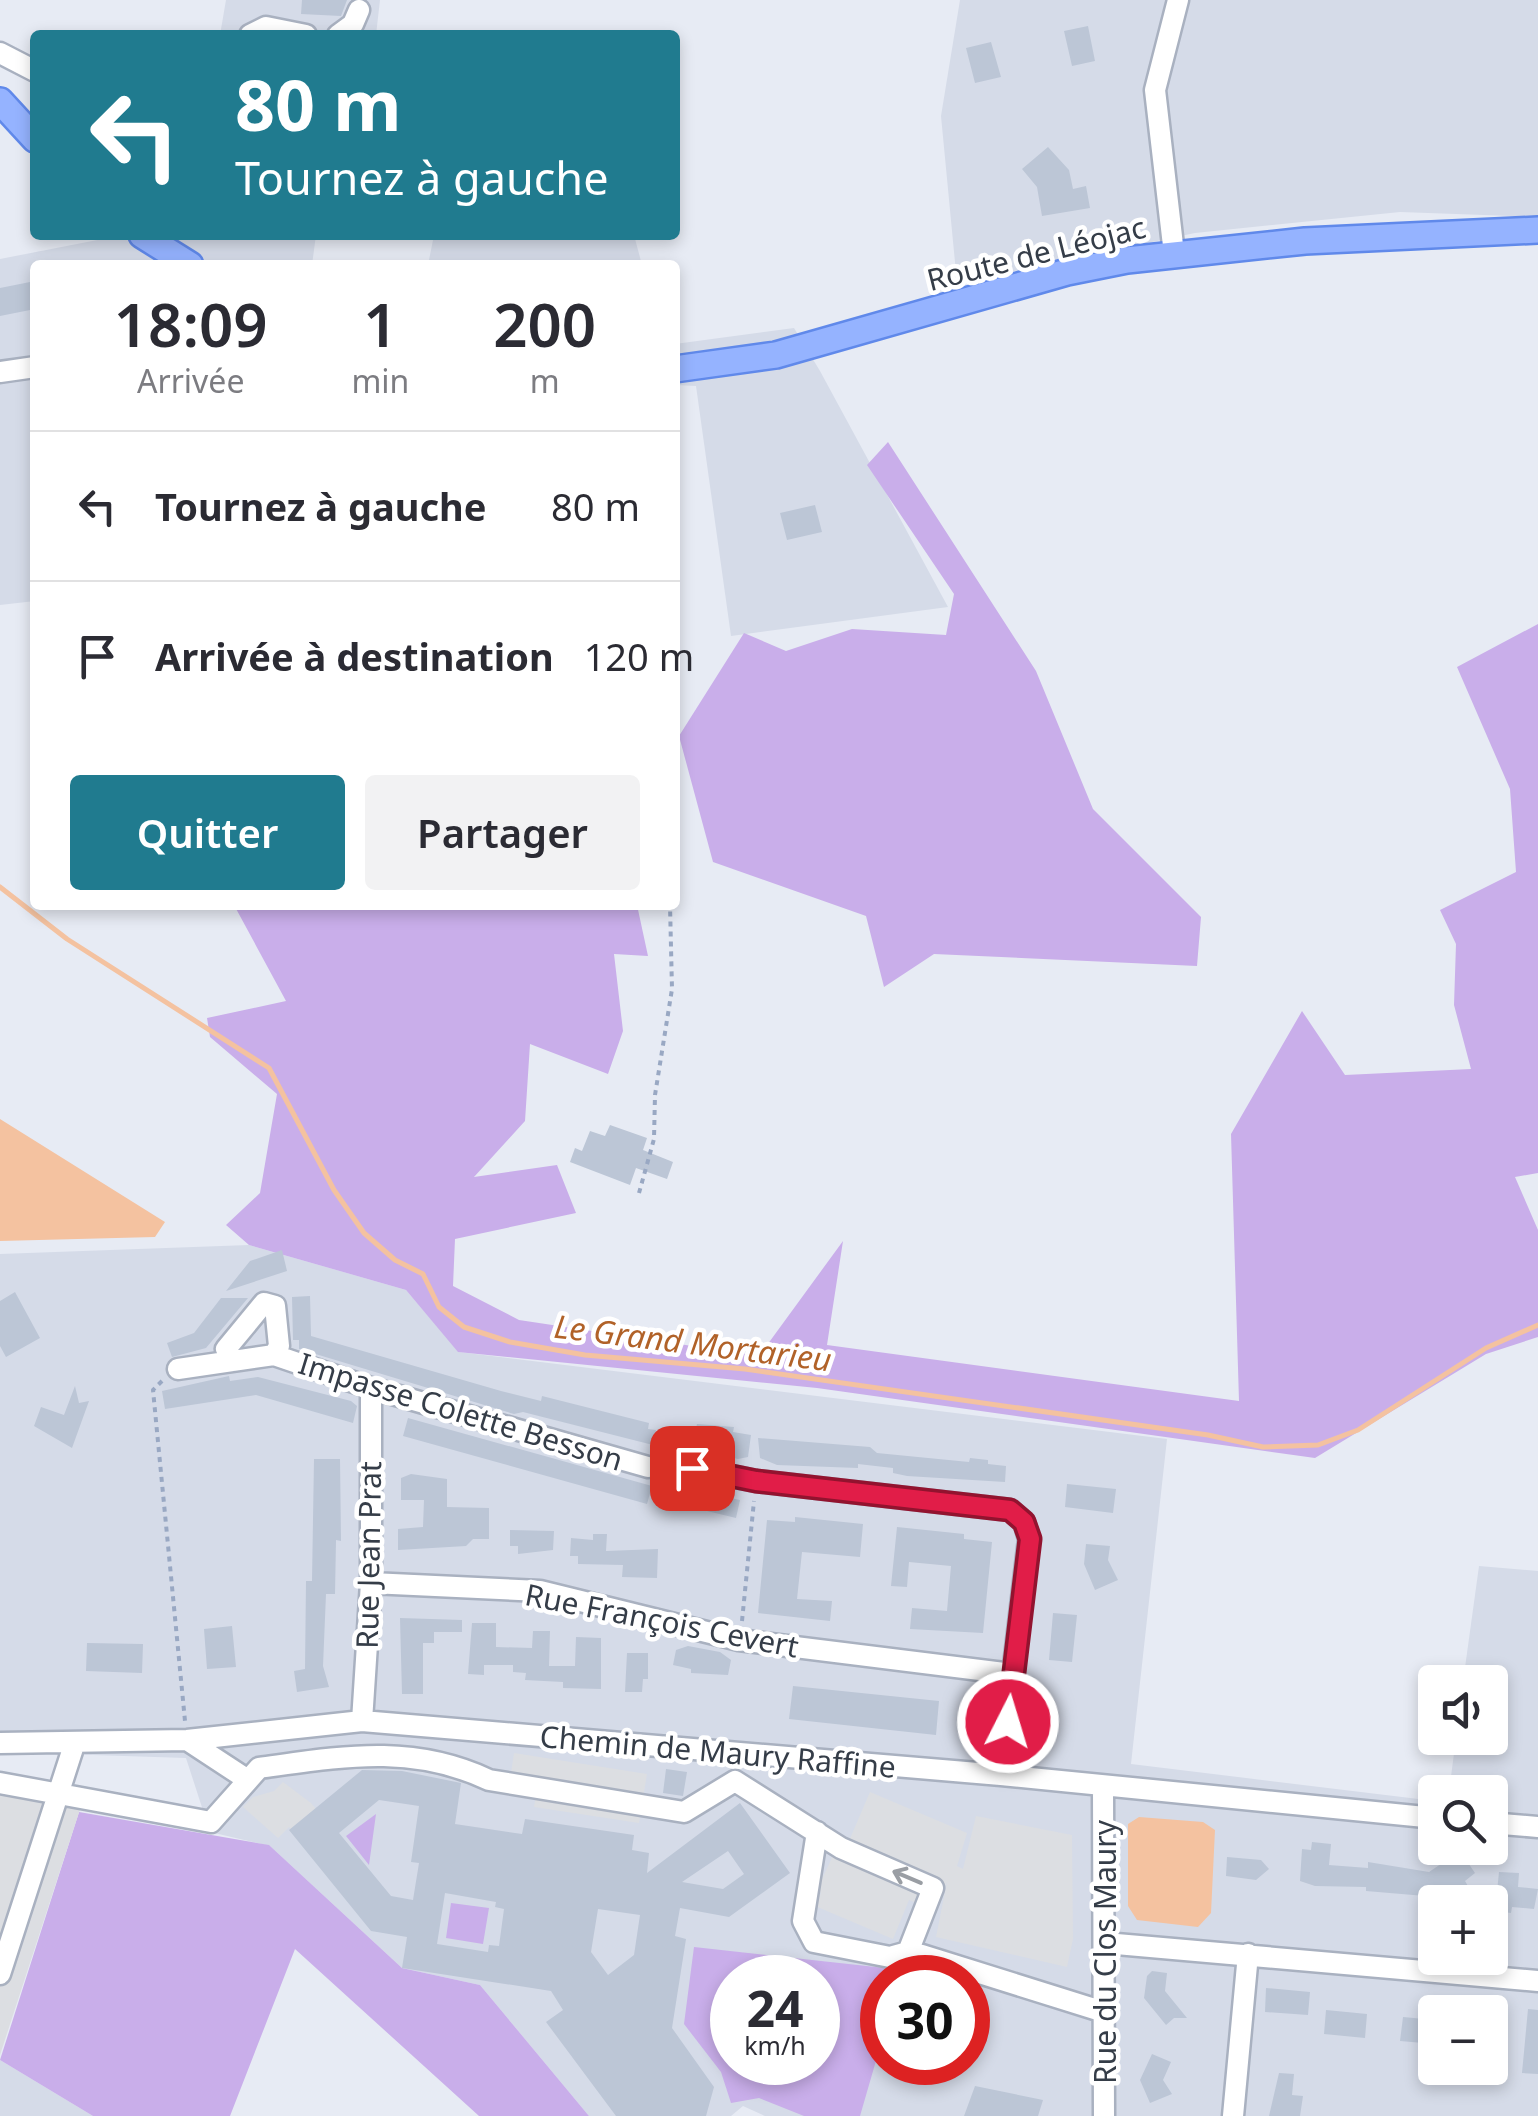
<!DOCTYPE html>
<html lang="fr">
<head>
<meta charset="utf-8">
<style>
	body { margin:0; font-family:"Noto Sans",sans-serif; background:#f2f2f3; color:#2b2b33; height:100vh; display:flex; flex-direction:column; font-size:38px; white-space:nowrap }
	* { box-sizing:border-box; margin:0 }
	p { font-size:32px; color:#7c7c81 }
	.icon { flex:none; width:55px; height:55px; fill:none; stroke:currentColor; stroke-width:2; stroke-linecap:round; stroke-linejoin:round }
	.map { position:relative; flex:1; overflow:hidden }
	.side { position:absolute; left:30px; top:260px; width:650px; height:650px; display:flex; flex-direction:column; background:#fff; border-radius:10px; box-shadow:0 5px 15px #0003 }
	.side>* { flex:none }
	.hud { position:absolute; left:30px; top:30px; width:650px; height:210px; border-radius:10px; box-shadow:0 5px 15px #0003; background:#207b8f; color:#fff; overflow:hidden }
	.fabs { position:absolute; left:1418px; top:1665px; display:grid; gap:20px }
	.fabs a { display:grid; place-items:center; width:90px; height:90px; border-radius:10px; background:#fff; box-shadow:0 5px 15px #0003; font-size:50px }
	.speed { position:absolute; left:710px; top:1955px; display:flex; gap:20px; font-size:50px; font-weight:700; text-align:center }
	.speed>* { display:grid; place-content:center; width:130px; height:130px; border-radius:50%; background:#fff; box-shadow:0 5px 15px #0003; line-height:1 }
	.speed small { font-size:25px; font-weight:400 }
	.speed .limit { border:15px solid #d22; background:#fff; color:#111 }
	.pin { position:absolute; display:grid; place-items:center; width:85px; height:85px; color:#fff; margin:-42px; border-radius:20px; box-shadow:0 5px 15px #0006 }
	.me { position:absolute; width:110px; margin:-55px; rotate:5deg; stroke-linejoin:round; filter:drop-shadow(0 0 8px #0008) }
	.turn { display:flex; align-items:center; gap:35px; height:210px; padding:0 40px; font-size:45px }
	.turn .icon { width:130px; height:130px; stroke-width:2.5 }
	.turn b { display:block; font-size:70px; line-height:85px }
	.eta { display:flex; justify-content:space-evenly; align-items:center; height:170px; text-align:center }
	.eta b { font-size:60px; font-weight:600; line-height:70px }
	.cta { display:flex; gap:20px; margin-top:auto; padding:20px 40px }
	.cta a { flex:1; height:115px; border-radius:10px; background:#207b8f; color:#fff; font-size:40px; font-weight:600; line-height:115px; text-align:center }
	.cta a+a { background:#f2f2f3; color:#2b2b33 }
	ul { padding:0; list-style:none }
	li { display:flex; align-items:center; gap:30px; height:150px; padding:0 40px; border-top:2px solid #e1e1e2 }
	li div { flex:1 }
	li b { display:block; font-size:38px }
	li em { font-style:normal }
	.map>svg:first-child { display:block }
	.residential { fill:#d5dbe8; fill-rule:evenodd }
	.green { fill:#c9aeea; fill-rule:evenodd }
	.parking { fill:#dcdee2 }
	.water { fill:#f4c2a0 }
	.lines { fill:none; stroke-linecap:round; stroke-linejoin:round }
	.stream { stroke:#f4c2a0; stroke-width:5 }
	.building { fill:#bcc6d6; fill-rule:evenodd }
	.minor-casing { stroke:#a9b1c0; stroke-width:25 }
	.major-casing { stroke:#6089ea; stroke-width:30 }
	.path { stroke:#99a8c3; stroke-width:4; stroke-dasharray:5 5; stroke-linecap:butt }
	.minor { stroke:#fff; stroke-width:20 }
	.major { stroke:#95b3ff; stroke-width:25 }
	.oneway { stroke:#9a9ea4 }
	.route-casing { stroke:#92132f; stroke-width:25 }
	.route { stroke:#e11d48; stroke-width:18 }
	.labels { text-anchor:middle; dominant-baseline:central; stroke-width:9; stroke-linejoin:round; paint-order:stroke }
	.street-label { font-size:30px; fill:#353d48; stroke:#fff }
	.water-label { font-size:32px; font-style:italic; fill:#b16228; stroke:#fff }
</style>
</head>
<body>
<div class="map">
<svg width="1538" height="2116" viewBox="0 0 1538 2116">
	<rect width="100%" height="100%" fill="#e7ebf4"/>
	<path class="residential" d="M226,0H380L376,35H220Z
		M960,0H1538V217L1400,212L1195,233L957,283L941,116Z
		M123,235H316L312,265H35V601L0,605V259Z
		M434,235H634L642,265H428Z
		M794,328L820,371L948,607L731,636L696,386L675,385V344Z
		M249,1245L406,1290L459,1352L1167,1439L1131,1764L1435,1801V1848H1490V1792H1449L1456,1738H1490V1682H1463L1479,1566L1538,1571V2116H765L743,2106L731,2116H589L480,1985L402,1968L270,1846L210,1832L186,1758L0,1752V1254ZM1435,1902H1490V1958H1435ZM732,1978H818V2062H732ZM882,1978H968V2062H882ZM1435,2012H1490V2068H1435Z
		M0,2060L93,2116H0Z"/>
	<path class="green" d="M888,442L1036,671L1093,809L1201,917L1197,966L934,954L884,987L866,916L713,862L679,736L744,633L786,651L852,629L946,635L954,594L867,465Z
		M1538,624V1173L1515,1177L1538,1230V1337L1486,1354L1315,1458L817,1388L458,1352L406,1290L249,1245L226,1225L260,1193L277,1094L210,1037L207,1018L286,1001L234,905H637L648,956L614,954L623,1031L608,1074L530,1044L525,1121L474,1177L557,1165L576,1213L455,1239L453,1286L519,1320L759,1356L843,1241L827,1345L1239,1401L1231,1134L1302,1011L1345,1075L1471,1069L1454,1005L1456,944L1440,910L1516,872L1510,789L1457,667Z
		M79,1812L269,1845L402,1968L480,1985L589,2116H479L295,1949L230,2116H93L0,2060Z
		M376,1814L369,1865L346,1836Z
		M451,1903L489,1908L483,1944L446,1938Z
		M694,1947L903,1970L901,1977L882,1978V2040L860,2116H804L759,2098L731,2103L721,2072L684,2024ZM732,1978H818V2062H732Z"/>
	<path class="parking" d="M514,1753L647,1774L639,1823L534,1807L536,1795L511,1773Z
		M0,1775L87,1788L0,2055Z
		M283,1782L311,1803L390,1898L373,1929L289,1827L278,1838L243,1807L253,1797L274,1791Z
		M870,1792L967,1833L957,1866L963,1869L976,1816L1072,1835L1073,1939L1067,1967L936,1937L947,1882L935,1911L909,1900L893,1939L815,1906L821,1893L817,1890L841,1838L849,1841Z"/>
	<path class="water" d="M0,1119L165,1222L155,1237L0,1241Z
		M1139,1817L1203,1822L1215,1830L1211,1913L1198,1927L1137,1920L1128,1906V1824Z"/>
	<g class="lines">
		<path class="stream" d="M0,887L67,939L269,1068L334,1190L364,1233L395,1260L423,1274L439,1307L464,1327L510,1342L585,1355L745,1369L1208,1435L1263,1447L1318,1445L1358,1430L1486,1348L1538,1325"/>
	</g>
	<path class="building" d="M302,0H347L341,16L301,14Z
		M1088,26L1095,61L1072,66L1064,31Z
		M991,42L1001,77L975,83L966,48Z
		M1048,147L1069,170L1073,189L1086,186L1090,208L1042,216L1037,187L1022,169Z
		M35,281V309L0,316V288Z
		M815,505L822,532L787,540L780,513Z
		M610,1125L647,1138L643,1150L673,1162L667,1179L636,1168L630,1185L570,1162L575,1148L582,1151L590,1131L605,1136Z
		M282,1250L287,1271L226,1291L250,1261Z
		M15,1292L40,1338L6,1357L0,1346V1301Z
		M310,1296L311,1336L501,1391L541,1401L542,1396L649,1423L648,1429L656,1430L653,1445L523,1412L514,1414L299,1349V1340H293L292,1297Z
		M221,1298H248L206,1348L172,1357L167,1343L194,1333Z
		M229,1376L230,1381L258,1377L351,1401L357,1406L353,1423L256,1395L165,1409L162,1391Z
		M75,1386L79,1403L89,1401L72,1448L34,1426L41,1407L64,1415Z
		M408,1418L652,1486L647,1504L403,1436Z
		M697,1424L734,1427L733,1432L751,1435L748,1457L738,1459L692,1447Z
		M758,1438L870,1447L877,1453L969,1462L970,1458L988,1460V1464L1006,1466L1005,1482L907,1476L893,1473V1468L858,1464V1468L777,1465L760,1458Z
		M314,1459H340L341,1541L336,1540L335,1594H326L323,1666L329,1687L297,1692L294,1671L305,1669L306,1581H312Z
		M411,1474L447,1479V1507L489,1508V1539H473L466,1546L398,1550V1529L423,1527L424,1500H401V1478Z
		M1067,1484L1116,1489L1113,1513L1065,1507Z
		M685,1489L740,1500L736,1518L682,1505Z
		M795,1517L863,1524L860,1557L802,1552L797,1599L832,1601L830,1621L758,1613L767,1520L795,1522Z
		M897,1527L964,1534V1539L992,1542L983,1633L910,1629L912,1608L947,1611L951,1566L909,1562L907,1587L891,1586Z
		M510,1530L554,1531L553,1550L518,1554V1546H510Z
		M593,1534H607L606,1551L658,1549L657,1578L622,1577L623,1565L578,1564V1556H570L571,1538L593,1540Z
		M1086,1544L1110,1546L1108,1560L1118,1580L1095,1590L1084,1564Z
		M1053,1613L1077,1615L1072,1662L1049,1660Z
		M400,1618L462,1620V1632H434V1643H423V1694H402Z
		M472,1623H496V1647L532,1648L533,1631H550L549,1666H575L576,1637L601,1638V1689L563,1688V1682L525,1680L526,1673L513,1672V1665H484V1675L468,1674Z
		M232,1626L236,1667L207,1669L204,1629Z
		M87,1643L143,1644L142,1673L86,1671Z
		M688,1646L720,1652L731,1660L728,1675L691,1673V1669L673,1665L676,1650Z
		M627,1653H648V1679H643L642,1692H625Z
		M793,1686L939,1701L936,1735L789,1719Z
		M666,1769L687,1772L683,1796L663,1793Z
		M362,1770L402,1771L461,1783L455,1824L522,1834L525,1819L634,1835L632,1850L649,1853L647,1873L740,1803L790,1873L729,1917L680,1908L675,1936L686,1939L672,2028L714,2087L706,2116H616L546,2022L563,2010L551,1991L402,1968L407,1937L371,1931L289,1830ZM379,1800L419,1806L411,1862L419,1863L413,1900L391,1896L339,1833ZM728,1851L744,1874L723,1889L682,1882ZM445,1893L496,1902L495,1907L504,1909L499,1946L489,1945L488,1952L437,1944ZM598,1909L640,1915L634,1955L608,1975L591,1952Z
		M1312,1842L1331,1844L1329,1865L1368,1868V1862L1429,1872L1460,1851L1475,1873L1465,1881L1468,1886L1444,1902H1424L1425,1896L1366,1891V1887L1315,1886L1300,1881L1302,1849L1311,1850Z
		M1227,1857L1261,1860L1269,1869L1256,1880L1226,1876Z
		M1499,1872L1519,1873L1518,1887L1538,1889L1534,1909L1512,1907L1511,1913L1495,1911Z
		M1152,1971L1167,1973L1165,1991L1187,2018H1174L1166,2025L1144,1998L1147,1976Z
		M1266,1988L1310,1992L1308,2015L1265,2012Z
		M1528,2009L1538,2010V2074L1522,2073Z
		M1326,2010L1367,2014L1365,2038L1324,2034Z
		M1403,2017L1435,2020V2044L1400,2041Z
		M1152,2054L1171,2062L1163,2080L1172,2094L1150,2103L1140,2080Z
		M1279,2073L1294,2074L1292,2095L1303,2096L1300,2116H1269Z
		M975,2086L1043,2100L1038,2116H964Z"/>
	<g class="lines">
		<defs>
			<path id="minor" d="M250,35L266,27L306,35
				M338,35L353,24L359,10
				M0,53L35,71
				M1174,254L1155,90L1178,0
				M0,372L35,367
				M233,1361L226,1349L264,1303L275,1306L279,1346L274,1355
				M178,1369L274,1355L371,1388L648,1467
				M692,1468L756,1481L1010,1510L1024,1522L1029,1539L1001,1775
				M371,1583L540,1591L739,1640L1012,1674
				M362,1721L371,1583V1388
				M187,1740L248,1780
				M0,1743L187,1740L362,1721L1001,1775L1435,1818
				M0,1783L211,1822L259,1768C340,1757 411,1743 489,1780L684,1812L735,1781L841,1848L933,1888L908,1952
				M1103,1788L1104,2116
				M1490,1823L1538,1827
				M817,1832L803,1921L814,1942L890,1957L908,1952L922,1955L1104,2012
				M1105,1943L1538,1981
				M0,1974L75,1742
				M1233,2116L1248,1954"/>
			<path id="major" d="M0,101L35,139
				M142,235L190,265
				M675,369L776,355L1067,272L1127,260L1305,241L1538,230"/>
		</defs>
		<use href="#minor" class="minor-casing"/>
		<use href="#major" class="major-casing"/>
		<path class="path" d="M639,1193L654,1139L655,1095L672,989L670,905
			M162,1381L153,1390L185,1721
			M742,1621L754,1501"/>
		<use href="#minor" class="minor"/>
		<use href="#major" class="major"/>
	</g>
	<defs><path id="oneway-shaft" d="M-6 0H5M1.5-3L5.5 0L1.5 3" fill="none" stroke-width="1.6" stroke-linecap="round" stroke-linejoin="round" transform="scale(2.5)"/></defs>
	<use class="oneway" href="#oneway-shaft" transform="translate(907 1877) rotate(-157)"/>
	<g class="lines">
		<defs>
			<path id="route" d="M692,1468L756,1481L1010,1510L1024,1522L1030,1539L1008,1722"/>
		</defs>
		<use href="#route" class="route-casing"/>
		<use href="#route" class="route"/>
	</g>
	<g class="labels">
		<g class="street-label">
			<text transform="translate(1036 253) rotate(-14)">Route de Léojac</text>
			<text transform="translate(461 1411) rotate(17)">Impasse Colette Besson</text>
			<text transform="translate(368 1555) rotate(-89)">Rue Jean Prat</text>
			<text transform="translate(662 1620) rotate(11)">Rue François Cevert</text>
			<text transform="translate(718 1751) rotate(5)">Chemin de Maury Raffine</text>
			<text transform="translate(1104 1952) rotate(-90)">Rue du Clos Maury</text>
		</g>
		<g class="water-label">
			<text transform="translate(693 1342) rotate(7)">Le Grand Mortarieu</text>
		</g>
	</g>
</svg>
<div class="fabs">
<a><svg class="icon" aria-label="sound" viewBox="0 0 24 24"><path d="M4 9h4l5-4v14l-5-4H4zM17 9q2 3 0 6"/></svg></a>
<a><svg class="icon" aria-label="search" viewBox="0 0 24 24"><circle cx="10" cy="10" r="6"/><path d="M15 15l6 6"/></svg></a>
<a>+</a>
<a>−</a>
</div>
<div class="speed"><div>24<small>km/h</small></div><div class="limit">30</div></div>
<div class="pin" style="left:692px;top:1468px;background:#d93025"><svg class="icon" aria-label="arrive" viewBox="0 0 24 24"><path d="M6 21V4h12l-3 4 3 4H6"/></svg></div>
<svg class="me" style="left:1008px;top:1722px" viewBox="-20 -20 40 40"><circle r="17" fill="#e11d48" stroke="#fff" stroke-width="3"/><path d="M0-11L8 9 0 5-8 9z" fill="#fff"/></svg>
<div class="hud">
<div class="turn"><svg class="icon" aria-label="left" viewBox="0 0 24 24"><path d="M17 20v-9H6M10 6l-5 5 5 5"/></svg><div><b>80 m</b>Tournez à gauche</div></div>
</div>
<section class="side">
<div class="eta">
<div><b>18:09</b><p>Arrivée</p></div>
<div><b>1</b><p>min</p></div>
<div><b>200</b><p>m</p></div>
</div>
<ul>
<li><svg class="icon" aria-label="left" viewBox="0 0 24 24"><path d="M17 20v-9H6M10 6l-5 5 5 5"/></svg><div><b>Tournez à gauche</b></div><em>80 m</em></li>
<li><svg class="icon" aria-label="arrive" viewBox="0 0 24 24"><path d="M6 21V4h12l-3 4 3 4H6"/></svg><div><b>Arrivée à destination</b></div><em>120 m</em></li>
</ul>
<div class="cta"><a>Quitter</a><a>Partager</a></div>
</section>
</div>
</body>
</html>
